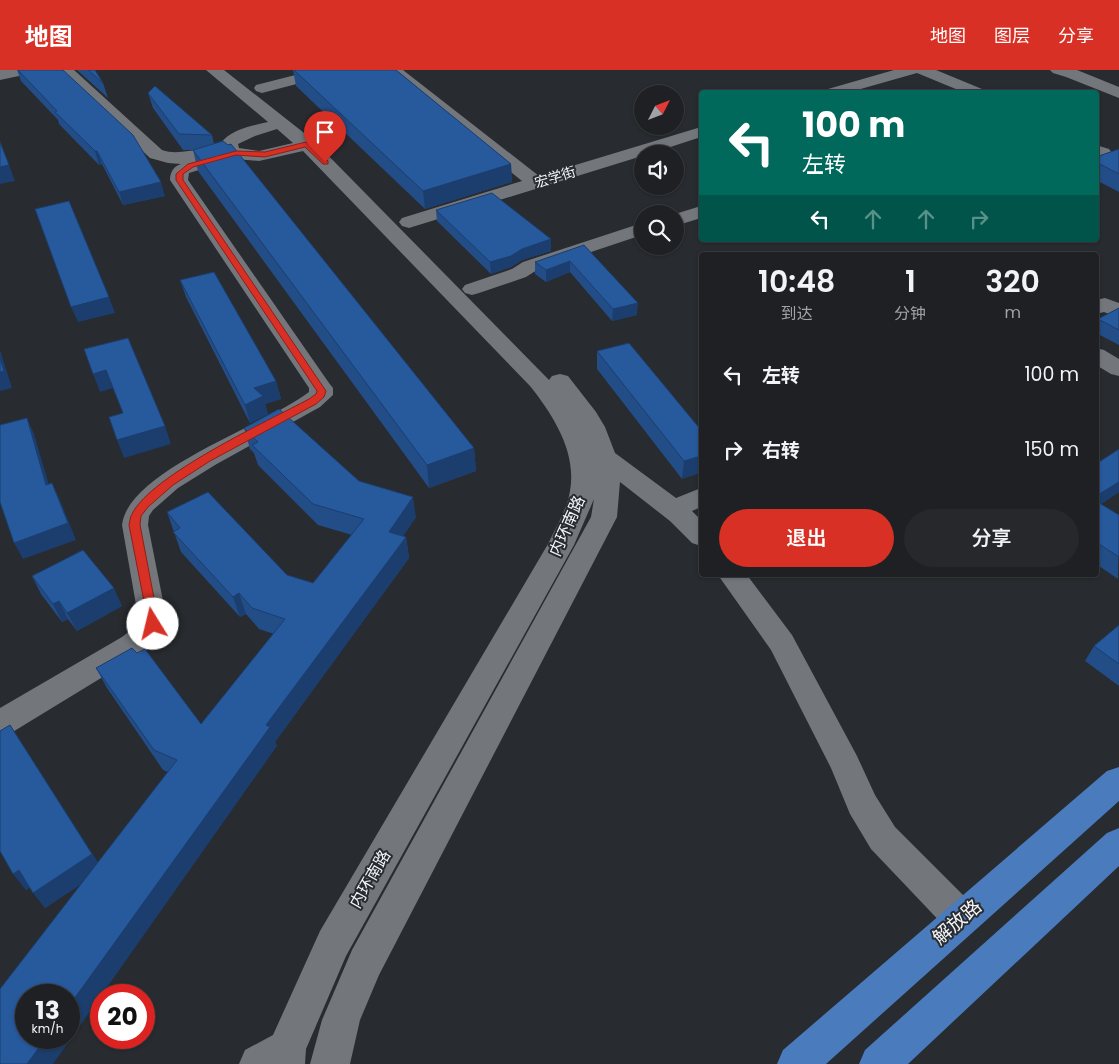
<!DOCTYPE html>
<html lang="zh">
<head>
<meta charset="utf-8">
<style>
	body { margin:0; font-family:Poppins,"Noto Sans SC",sans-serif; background:#26282b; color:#f1f3f6; height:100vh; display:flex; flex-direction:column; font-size:19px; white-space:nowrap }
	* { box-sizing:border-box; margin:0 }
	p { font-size:16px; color:#a1a3a6 }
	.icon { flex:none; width:28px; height:28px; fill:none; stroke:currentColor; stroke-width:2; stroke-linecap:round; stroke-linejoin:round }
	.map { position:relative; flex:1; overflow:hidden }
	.drawer { position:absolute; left:699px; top:182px; width:400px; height:325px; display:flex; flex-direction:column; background:#1e2023; border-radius:5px; box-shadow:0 1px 4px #0004,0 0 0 1px #3c3e41 }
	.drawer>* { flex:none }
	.hud { position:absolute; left:699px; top:20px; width:400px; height:152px; border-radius:5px; box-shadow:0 1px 4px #0004,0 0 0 1px #3c3e41; background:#00695c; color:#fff; overflow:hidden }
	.needle { width:32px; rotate:48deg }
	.buttons { position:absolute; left:634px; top:15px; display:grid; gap:10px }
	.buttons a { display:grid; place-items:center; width:50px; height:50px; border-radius:50%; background:#1e2023; box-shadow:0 1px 4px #0004,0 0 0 1px #3c3e41; font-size:25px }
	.speed { position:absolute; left:15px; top:914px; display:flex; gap:10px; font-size:25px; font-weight:700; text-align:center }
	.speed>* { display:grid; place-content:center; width:65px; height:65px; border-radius:50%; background:#1e2023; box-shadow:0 1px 4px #0004,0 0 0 1px #3c3e41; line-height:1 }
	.speed small { font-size:12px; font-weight:400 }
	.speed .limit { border:8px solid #d22; background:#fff; color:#111 }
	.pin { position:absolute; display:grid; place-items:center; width:42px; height:42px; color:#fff; margin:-51px -21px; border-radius:50% 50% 50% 0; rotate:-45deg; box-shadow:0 0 5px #0007 }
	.pin .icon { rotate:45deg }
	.me { position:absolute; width:55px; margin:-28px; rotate:351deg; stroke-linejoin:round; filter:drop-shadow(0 0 4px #0008) }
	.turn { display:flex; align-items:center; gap:18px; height:105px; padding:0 20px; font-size:22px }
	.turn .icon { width:65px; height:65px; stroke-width:2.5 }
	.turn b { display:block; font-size:35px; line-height:42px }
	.lanes { display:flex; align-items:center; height:48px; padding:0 20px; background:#0003; justify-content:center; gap:25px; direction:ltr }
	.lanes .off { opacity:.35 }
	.eta { display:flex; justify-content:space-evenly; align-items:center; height:85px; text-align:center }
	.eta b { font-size:30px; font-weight:600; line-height:35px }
	.action { display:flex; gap:10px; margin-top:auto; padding:10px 20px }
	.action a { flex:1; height:58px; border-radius:30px; background:#d93025; color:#fff; font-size:20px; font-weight:600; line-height:58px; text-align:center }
	.action a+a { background:#26282b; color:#f1f3f6 }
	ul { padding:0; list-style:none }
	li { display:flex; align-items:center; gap:15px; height:75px; padding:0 20px }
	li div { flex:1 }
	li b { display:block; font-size:19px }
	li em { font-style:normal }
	header { display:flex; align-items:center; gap:30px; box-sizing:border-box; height:70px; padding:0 25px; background:#d93025; color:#fff }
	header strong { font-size:24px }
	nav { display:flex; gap:28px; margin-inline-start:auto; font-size:18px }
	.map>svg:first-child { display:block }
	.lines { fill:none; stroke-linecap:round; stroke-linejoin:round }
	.minor { fill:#73767b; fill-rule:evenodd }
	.major { fill:#497bbd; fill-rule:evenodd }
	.wall { fill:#224d87 }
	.shaded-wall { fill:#1b3e6e }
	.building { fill:#27599d; stroke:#1b3e6e }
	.route { fill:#d93025; stroke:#8d1f18 }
	.labels { text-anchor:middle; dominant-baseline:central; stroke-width:4; stroke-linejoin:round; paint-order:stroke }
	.far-street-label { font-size:14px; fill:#f3f5f7; stroke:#282b2f }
	.street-label { font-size:16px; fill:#f3f5f7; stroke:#282b2f }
	.near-street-label { font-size:19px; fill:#f3f5f7; stroke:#282b2f }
</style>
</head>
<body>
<header>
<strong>地图</strong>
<nav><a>地图</a><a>图层</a><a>分享</a></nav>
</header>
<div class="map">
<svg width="1119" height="994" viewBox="0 0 1119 994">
	<rect width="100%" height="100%" fill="#282b2f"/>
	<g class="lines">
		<path class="minor" d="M0,0H36L33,3L0,10Z
			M57,0H74L162,80C179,86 195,77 211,81L213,84L222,81L220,74C231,59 251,56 268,52L206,0H224L313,70L549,310L552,306L560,304L568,306L596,342L605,357L615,383L676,428L701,418V437L692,441L701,450V476L692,473L670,451L620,412L617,447L379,905L360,950L350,994H310L322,950L352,880L591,447L594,429L574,475L346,886L306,979L305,994H239L245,980L273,965L320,861L548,474C556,457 567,440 570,421C577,382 553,345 530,316L303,81L259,91L235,89L189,103L188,110L329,313L333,318V325L320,337L215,395L178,418L153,440L149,446L148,455L166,546C167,563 155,574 142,583L11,663L0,667V638L122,567L137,555L138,546L122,455C128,400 267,355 309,322V318L170,110C170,102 174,96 181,94L168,93L150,88ZM277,59L293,73L259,81L239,78L238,74L255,66Z
			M315,0H342L339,3L262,23L256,21L254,18L256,15Z
			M385,0H403L539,106L701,57V67L649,84H642V86L409,158L402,156L399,152L402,148L522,111Z
			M894,0H936L982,19L984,22H963L917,3L850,22H826L828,19Z
			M1050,0H1077L1119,17V28L1066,7L1053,3Z
			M1096,75L1109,79L1112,83L1109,87L1103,88L1096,86Z
			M701,136V148L675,156V144Z
			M642,153V165L537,200L526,207L479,223L472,225L465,223L462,219L465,215L512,199L523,192Z
			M1105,228L1119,233V248L1104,242L1096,244V230Z
			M1096,278L1104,280L1119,289V306L1111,304L1096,295Z
			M718,505H747L792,565L857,686L875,725L895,757L974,836L979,848L974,860L961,865L948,860L871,779L850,744L831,698L771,580Z"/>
		<path class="major" d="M1119,697V731L826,994H777L783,980L1107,701Z
			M1119,758V796L908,994H859L865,980L1107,763Z"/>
	</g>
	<path class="wall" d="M17,0H63L165,126L123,135L102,94L99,95L59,54L58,50L21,11Z
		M77,0H95L103,13L108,28Z
		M293,0H396L511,94L512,112L425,139L296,16Z
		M148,23L212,65L214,74L474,378L476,401L429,418L198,101L193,80H183L153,38Z
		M1119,79V122L1096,110V87Z
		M436,140L551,169V181L522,190L511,197L491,204L437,151Z
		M584,175L637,245L612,251L570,202L546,212L535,204V192Z
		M180,210L276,311L281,329L265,334L268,344L250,353L186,227Z
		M1119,238V275L1096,263V252L1098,249Z
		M597,281L701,360L682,409L597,299Z
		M244,358L359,411L416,447L403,466L406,467L409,488L275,672L277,676L81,814L45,838L30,817L26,820L0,781L98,792L168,702L163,700L107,618L96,598L137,583L201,654L274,564L259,559L246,544L240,547L181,482L167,442L287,505L313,513L352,465L318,455L258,395L254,383L250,379Z
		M1119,379V422L1101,434L1119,445L1118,509L1096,494V394Z
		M32,506L122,536L77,561L68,549L62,552L41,524Z
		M1119,555V616L1085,591L1094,576Z"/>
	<path class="shaded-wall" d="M0,71L15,111L0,114Z
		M95,81H97L102,94L99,95Z
		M511,94L512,112L425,139L423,121Z
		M161,112L165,126L123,135L119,122Z
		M551,169V181L522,190L511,197L491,204L490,192L522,179Z
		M570,191V202L546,212V200Z
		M109,227L115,243L78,252L71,237Z
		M638,233L637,245L612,251L613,239Z
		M0,280L12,318L0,321Z
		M106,300L113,318L100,322L93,304Z
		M276,311L281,329L265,334L268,344L250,353L245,335L254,318Z
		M27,348L34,364L54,432L46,415Z
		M165,356L171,374L124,388L117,370Z
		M474,378L476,401L429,418L427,395Z
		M701,386V403L682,409L684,391Z
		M1119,412V422L1096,437V426Z
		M52,413L60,430L76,470L23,489L14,473Z
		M413,427L416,447L392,482L389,462Z
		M406,467L409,488L275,672L277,676L53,994H27L46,968H69V936L266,655Z
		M114,518L122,536L77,561L67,543Z
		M239,523L246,544L240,547L233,527Z
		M59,531L68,549L62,552L53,534Z
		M10,655L103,800L45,838L33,823Z
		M19,800L32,816L26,820L13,804Z"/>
	<path class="building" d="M18,0H63L133,65L161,112L119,122L97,81H95L55,42L57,41Z
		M88,0H95L103,13Z
		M294,0H396L511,94L423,121Z
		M155,16L212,65L179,64L148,23Z
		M223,71L228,75L231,74L474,378L427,395L193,80Z
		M0,72L9,95L0,97Z
		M1119,79V104L1096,92V87Z
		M492,123L551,169L522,179L511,186L490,192L436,140Z
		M69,131L109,227L71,237L35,139Z
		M584,175L638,233L613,239L570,191L546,200L535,192Z
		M214,202L276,311L254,318L263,326L245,335L180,210Z
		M1119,238V260L1098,249Z
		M128,268L165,356L117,370L109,347L123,343L106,300L93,304L84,279Z
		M629,273L701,360V386L684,391L597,281Z
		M0,288L4,301L0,302Z
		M279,339L359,411L413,427L389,462L406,467L266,655L270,657L69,936V925H26V968H46L27,994H0V919L177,690L154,680L96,598L132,578L137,583L145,579L201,654L285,549L252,538L239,523L233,527L173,462L180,458L167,442L208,422L287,505L313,513L364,449L313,434L252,375L258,372L244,358Z
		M27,348L46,415L52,413L68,453L14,473L0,432V355Z
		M1119,379V412L1096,426V394Z
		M1096,431L1119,445V487L1096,472Z
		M83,480L114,518L67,543L59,531L53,534L32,506Z
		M1119,555V594L1094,576Z
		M10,655L92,784L33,823L19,800L13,804L0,781V661Z"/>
	<path class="route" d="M306,72L328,91V94H323L305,77L265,87L236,85L193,97L183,104V110L326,321L324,327L316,334L210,391L173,415L148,437L141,446L140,455L159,554L157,557H149L129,455C130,451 130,447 132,444C151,405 268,351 309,329L316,324L317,321L176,110V104L188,94L236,81L265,82Z"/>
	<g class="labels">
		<g class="far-street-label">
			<text transform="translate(555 107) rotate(-17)">宏学街</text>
		</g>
		<g class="street-label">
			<text transform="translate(567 456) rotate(-66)">内环南路</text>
			<text transform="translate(370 809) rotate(-60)">内环南路</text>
		</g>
		<g class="near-street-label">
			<text transform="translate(957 852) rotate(-41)">解放路</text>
		</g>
	</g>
</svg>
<div class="buttons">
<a><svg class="needle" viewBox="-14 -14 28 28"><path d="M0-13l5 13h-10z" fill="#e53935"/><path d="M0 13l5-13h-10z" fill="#a1a3a6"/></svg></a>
<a><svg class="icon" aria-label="sound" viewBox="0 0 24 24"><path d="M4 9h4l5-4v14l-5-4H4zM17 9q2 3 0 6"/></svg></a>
<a><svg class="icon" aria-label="search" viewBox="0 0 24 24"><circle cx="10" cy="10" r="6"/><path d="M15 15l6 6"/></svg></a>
</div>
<div class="speed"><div>13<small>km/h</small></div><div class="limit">20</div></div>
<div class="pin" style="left:325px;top:92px;background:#d93025"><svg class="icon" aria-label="arrive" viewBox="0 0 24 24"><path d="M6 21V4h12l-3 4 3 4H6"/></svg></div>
<svg class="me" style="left:153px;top:554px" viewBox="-20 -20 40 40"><circle r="19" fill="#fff"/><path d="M0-13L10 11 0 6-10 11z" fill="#d93025"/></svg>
<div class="hud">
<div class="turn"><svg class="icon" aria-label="left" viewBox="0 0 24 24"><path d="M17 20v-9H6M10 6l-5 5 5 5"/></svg><div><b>100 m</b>左转</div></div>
<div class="lanes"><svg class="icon" aria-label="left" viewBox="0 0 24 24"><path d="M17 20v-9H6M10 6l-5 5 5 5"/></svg><svg class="icon off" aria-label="ahead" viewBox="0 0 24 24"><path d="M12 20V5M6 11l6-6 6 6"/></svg><svg class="icon off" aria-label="ahead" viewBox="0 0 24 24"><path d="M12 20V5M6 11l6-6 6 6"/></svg><svg class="icon off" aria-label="right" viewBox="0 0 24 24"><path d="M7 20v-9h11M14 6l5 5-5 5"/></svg></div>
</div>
<section class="drawer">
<div class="eta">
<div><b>10:48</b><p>到达</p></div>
<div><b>1</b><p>分钟</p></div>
<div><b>320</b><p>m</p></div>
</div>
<ul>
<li><svg class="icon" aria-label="left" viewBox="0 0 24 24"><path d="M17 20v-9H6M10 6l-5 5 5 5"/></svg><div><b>左转</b></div><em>100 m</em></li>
<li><svg class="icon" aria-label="right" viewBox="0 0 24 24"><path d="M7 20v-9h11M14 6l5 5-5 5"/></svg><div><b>右转</b></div><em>150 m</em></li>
</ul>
<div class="action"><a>退出</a><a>分享</a></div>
</section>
</div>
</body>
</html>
